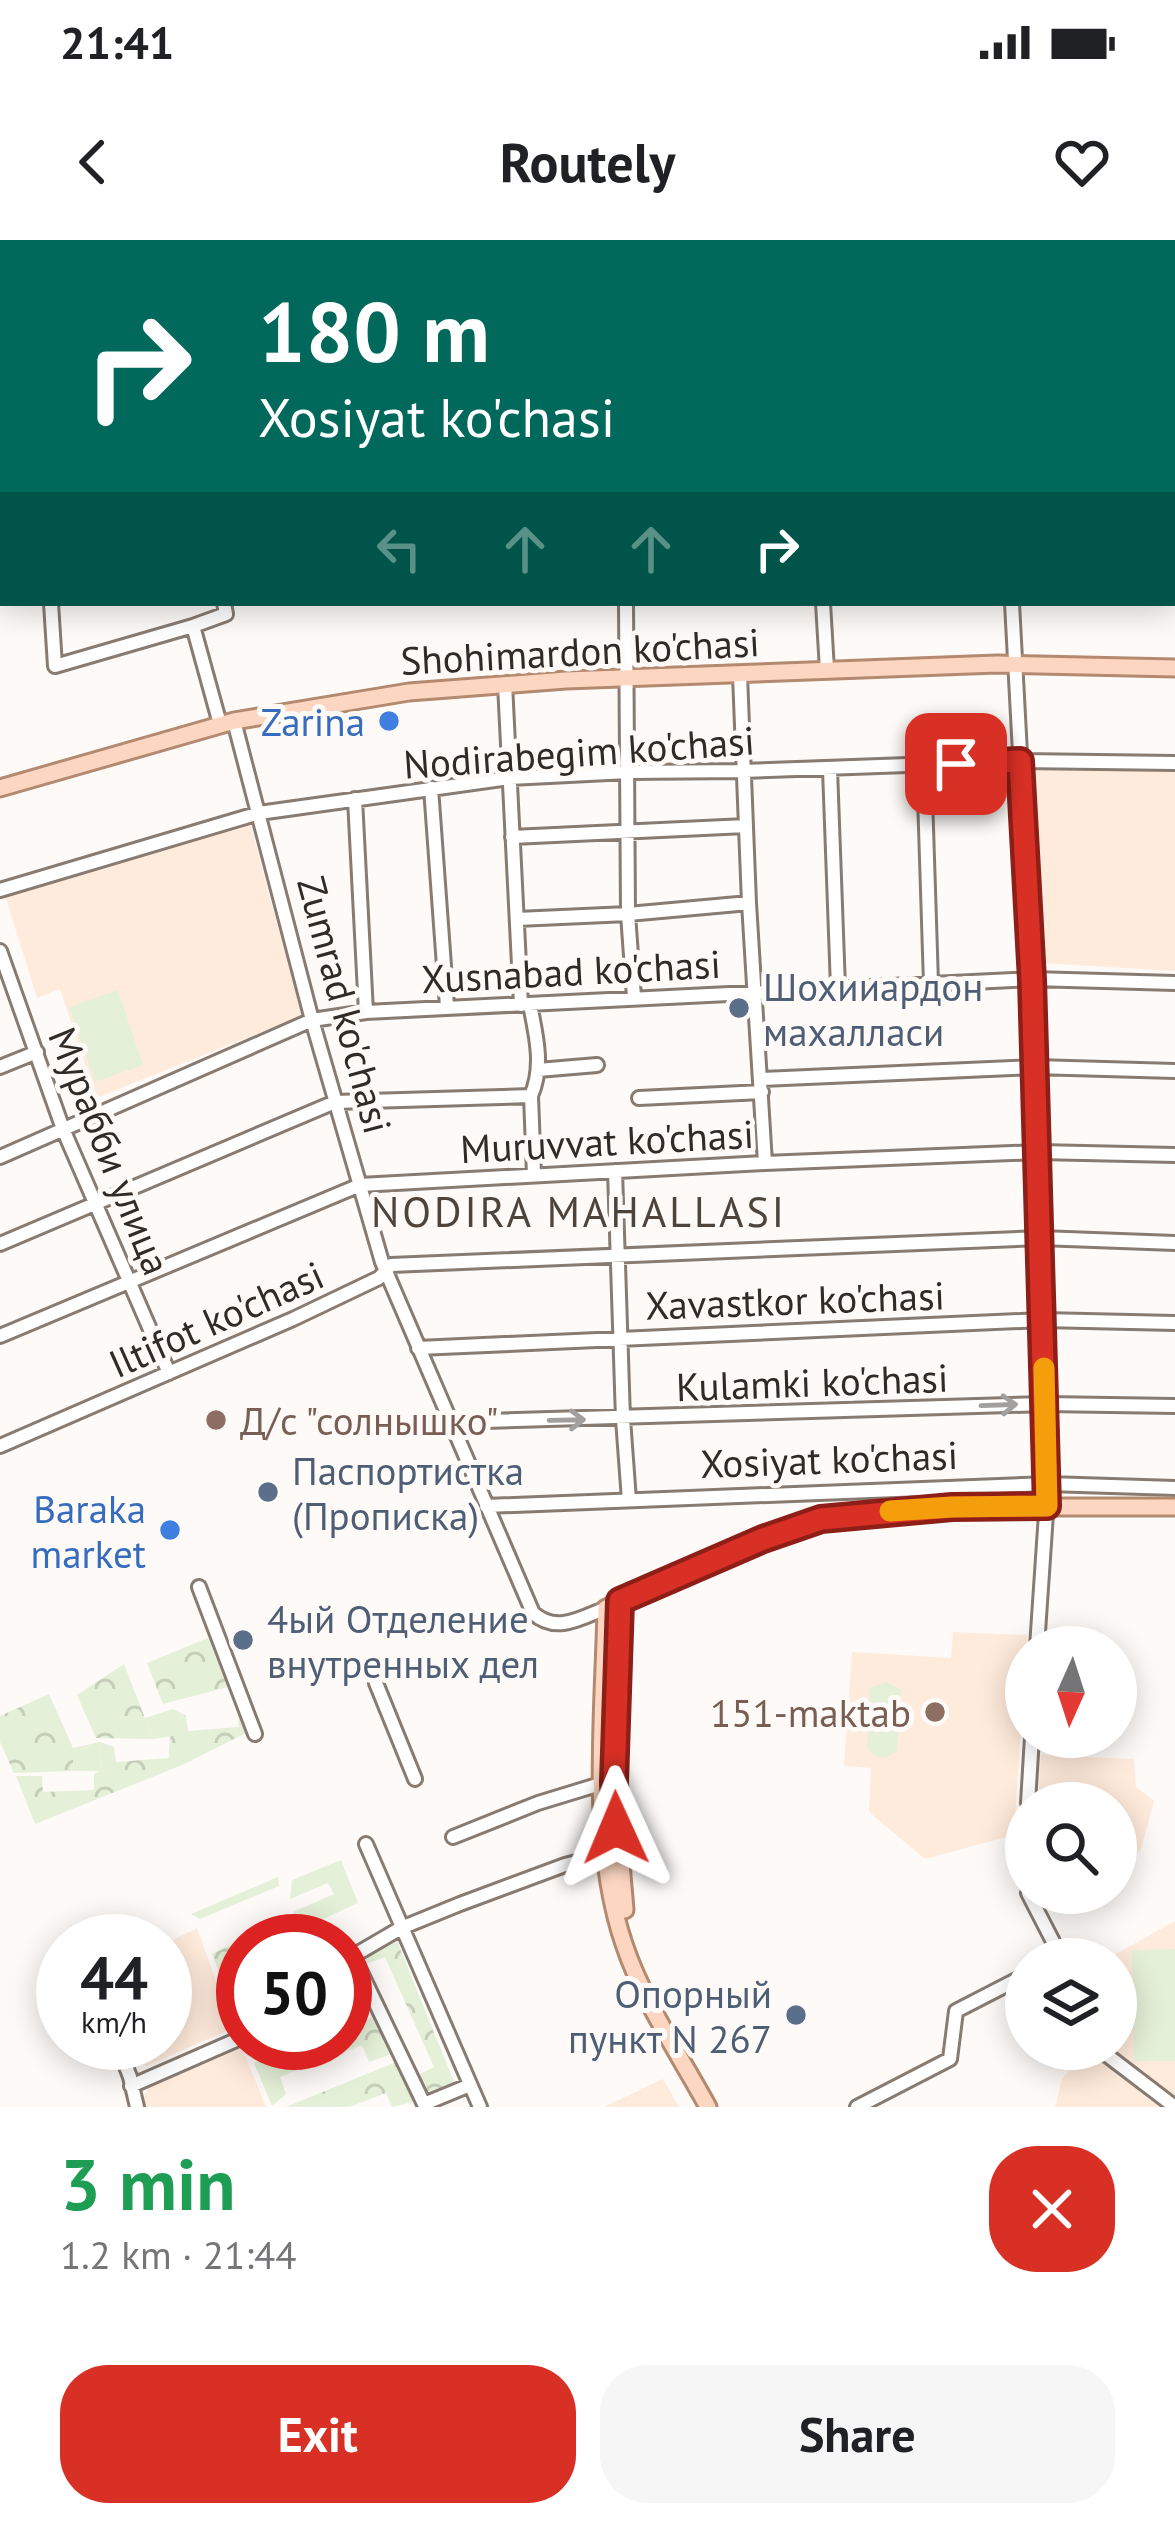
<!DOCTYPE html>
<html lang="en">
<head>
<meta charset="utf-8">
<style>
	body { margin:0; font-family:"PT Sans",sans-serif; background:#f6f6f6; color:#202124; height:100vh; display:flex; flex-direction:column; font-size:45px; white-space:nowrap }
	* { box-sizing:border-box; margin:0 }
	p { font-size:39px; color:#757577 }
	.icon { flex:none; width:66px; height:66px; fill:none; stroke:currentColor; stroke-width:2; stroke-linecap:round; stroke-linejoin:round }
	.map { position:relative; height:1867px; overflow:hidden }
	.side { display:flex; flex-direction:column; background:#fff; flex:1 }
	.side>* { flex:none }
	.banner { position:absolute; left:0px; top:0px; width:1176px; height:366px; box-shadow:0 6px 30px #0003; background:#00695c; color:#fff; overflow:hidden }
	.needle { width:78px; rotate:183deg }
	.controls { position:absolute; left:1005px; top:1386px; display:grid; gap:24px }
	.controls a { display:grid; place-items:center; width:132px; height:132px; border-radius:50%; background:#fff; box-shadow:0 6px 30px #0003; font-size:60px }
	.speed { position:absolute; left:36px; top:1674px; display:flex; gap:24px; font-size:60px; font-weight:700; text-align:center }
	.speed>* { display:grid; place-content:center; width:156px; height:156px; border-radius:50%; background:#fff; box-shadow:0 6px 30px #0003; line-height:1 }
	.speed small { font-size:30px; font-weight:400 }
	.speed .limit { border:18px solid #d22; background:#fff; color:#111 }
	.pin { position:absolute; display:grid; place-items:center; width:102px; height:102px; color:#fff; margin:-51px; border-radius:24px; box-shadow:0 6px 18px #0006 }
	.me { position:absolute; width:132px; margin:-66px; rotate:359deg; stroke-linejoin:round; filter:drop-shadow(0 0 9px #0008) }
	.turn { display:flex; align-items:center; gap:42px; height:252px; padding:0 60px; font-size:54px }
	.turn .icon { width:156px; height:156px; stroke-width:2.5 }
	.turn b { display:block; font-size:84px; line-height:102px }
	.lanes { display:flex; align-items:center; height:114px; padding:0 60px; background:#0003; justify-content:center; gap:60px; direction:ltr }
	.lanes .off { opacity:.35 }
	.round { display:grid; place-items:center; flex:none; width:126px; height:126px; border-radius:48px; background:#f6f6f6 }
	.head { display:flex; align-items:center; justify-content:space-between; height:204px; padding:0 60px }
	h1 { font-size:72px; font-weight:700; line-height:90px; color:#1e9e55 }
	.cta { display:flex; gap:24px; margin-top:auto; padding:24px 60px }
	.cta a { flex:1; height:138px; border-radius:48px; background:#d93025; color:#fff; font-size:48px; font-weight:700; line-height:138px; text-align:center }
	.cta a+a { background:#f6f6f6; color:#202124 }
	.status { display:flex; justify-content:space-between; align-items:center; height:84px; padding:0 60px; background:#fff; direction:ltr }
	.status svg { height:33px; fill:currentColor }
	header { display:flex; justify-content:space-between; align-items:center; height:156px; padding:0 60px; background:#fff; font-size:54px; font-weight:700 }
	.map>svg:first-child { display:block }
	.built { fill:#ffebdb }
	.forest { fill:url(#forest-crowns) }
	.garden { fill:#e5f0d8 }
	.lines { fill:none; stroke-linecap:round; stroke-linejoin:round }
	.minor-casing { stroke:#877b72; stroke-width:18 }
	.major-casing { stroke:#b38970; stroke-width:21 }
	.minor { stroke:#fff; stroke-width:12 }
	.major { stroke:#fcd6c1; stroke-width:15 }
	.oneway { stroke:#a2a09e }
	.route-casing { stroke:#8d1f18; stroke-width:30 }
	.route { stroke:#d93025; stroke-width:21 }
	.slow { stroke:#f59e0b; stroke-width:21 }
	.shop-dot { fill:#3f7fe0; stroke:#fdfaf8; stroke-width:4.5 }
	.service-dot { fill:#5c6f8a; stroke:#fdfaf8; stroke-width:4.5 }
	.education-dot { fill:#8d6e63; stroke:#fdfaf8; stroke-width:4.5 }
	.labels { text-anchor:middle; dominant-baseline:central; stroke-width:10; stroke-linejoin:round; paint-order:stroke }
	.street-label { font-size:39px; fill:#302b27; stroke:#fdfaf8 }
	.shop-label { font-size:39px; fill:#366cbe; stroke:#fdfaf8; text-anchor:end }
	.service-label { font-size:39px; fill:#4e5e75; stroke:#fdfaf8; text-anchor:start }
	.education-label { font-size:39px; fill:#785e54; stroke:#fdfaf8; text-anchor:start }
	.neighbourhood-label { font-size:42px; letter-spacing:3px; fill:#4f443c; stroke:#fdfaf8 }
</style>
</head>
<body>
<div class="status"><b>21:41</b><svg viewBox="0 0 49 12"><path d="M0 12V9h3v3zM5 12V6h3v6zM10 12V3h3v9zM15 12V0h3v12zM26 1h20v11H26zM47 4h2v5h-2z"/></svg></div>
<header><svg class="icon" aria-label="back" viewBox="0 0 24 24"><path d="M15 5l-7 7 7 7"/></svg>Routely<svg class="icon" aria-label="heart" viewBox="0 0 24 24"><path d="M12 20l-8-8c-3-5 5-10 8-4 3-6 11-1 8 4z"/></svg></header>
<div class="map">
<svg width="1175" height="1867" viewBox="0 0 1175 1867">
	<defs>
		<pattern id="forest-crowns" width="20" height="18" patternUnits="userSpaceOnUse" patternTransform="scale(3)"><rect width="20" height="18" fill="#e5f0d8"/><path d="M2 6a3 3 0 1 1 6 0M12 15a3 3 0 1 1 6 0" fill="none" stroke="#c5ceb9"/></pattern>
	</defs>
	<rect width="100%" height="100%" fill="#fdfaf8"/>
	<path class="built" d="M1027,528L1175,531V731L1042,723Z
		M249,580L302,776L96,858L60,749L37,758L4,652Z
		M953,1392L1027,1395L1014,1595L925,1619L869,1572L871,1528L844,1526L852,1412L951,1418Z
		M1041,1515L1134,1519L1136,1547L1154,1561L1141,1609L1116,1642V1563H1038Z
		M1175,1681V1859L1112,1809H1116V1719H1107Z
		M197,1688L233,1788L147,1826L129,1820L122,1803H165V1704Z
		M242,1808L266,1867H141L140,1864L149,1847Z
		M1087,1809H1091L1166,1867H1055L1062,1839Z
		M663,1839L679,1867H604Z"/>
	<path class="forest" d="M208,1398L228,1447L163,1464L147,1423Z
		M124,1424L153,1499L96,1498L77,1455Z
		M49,1454L73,1508V1531L14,1533L0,1502V1476Z
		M173,1469L186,1476L188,1491L239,1487L238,1472L241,1470L248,1492L182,1525L35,1584L16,1536H42L43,1552L94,1550V1534L102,1530L100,1502L114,1507L116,1522L169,1518C168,1501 173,1487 173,1469Z
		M273,1685L315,1701H243V1741L225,1747L212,1714Z
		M397,1701L457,1849L424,1864L416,1836L434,1827L385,1717L366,1724L365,1716Z
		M377,1776L392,1814L369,1822L362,1805L280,1837L286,1854L272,1866L254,1823L306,1803H345V1788Z
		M396,1822L413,1862L392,1867L386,1853L349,1867H286Z"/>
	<path class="garden" d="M118,750L143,825L95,842L69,767Z
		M886,1442L901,1450L897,1511C886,1520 876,1519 867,1509L870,1448Z
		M173,1469V1496L153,1499L145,1478Z
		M100,1502L102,1531H73V1508Z
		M341,1620L358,1663L299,1690L287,1686L295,1671L334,1654L328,1643L290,1659L292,1640Z
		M278,1637L279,1646L200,1679L191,1674Z
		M1175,1709V1821H1134L1132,1710Z"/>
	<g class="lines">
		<defs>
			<path id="minor" d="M73,0V3
				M506,0V3
				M613,0V3
				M711,0V3
				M893,0V3
				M995,0V3
				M1028,0L1047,3
				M1173,23H1175
				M1174,114L1175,131
				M0,143H3
				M1173,236H1175
				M1173,327H1175
				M0,354H3
				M51,363L55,426L193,386L226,374L224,363
				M626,363L628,674L634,757
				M823,363L827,430
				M1012,363L1032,739L1048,1244L1037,1407
				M193,386L220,484
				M740,435L749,663L765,923
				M505,444L521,765
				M234,481L312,780L382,1022L533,1373C556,1394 581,1378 606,1368
				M924,525L931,744
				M830,529L838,748
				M431,548L447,767
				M355,559L366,772
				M512,597L746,586
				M0,650L259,573L510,538L628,532L743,531L1020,521L1175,523
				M517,679L628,674L749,663
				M0,711L63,889L169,1133
				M530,765C536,795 544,826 531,856L534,935
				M0,827L37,812
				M538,830L597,825
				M762,839L1035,827L1175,831
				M639,858L762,852
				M0,917L312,780L366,772L1032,739L1175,743
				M615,931L623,1179L629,1260
				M0,1004L335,862L531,856
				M0,1096L360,945L765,923L1038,912L1175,915
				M418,1108L1042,1080L1175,1083
				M450,1182L1045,1164L1175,1166
				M0,1206L293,1079L379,1038L391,1025L1040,998L1175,1003
				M486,1266L1048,1244L1175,1248
				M199,1347L255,1494
				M376,1443L415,1539
				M1028,1563L1032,1497
				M453,1597L538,1563L607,1542
				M1026,1599V1643
				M366,1604L480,1867
				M1028,1653L1062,1719
				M345,1752L365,1743
				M117,1803L130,1837L137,1867
				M1099,1809L1175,1867
				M470,1845L424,1864L353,1716L401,1688L460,1664L565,1625L611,1613
				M131,1846L243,1797
				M857,1867L950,1819L956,1771L1026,1735"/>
			<path id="major" d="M0,548L234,481L409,452L566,440L997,424L1175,428
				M620,1361L614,1542L625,1670
				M708,1867C679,1814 643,1761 624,1704C589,1602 604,1475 606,1368L763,1299L833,1276L952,1267H1175"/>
		</defs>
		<use href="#minor" class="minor-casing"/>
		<use href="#major" class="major-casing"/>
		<use href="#minor" class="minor"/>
		<use href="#major" class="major"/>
	</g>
	<defs><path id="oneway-shaft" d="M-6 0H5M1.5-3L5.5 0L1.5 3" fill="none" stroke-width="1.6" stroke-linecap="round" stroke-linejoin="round" transform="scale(3)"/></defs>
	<g class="oneway">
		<use href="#oneway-shaft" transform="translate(999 1165) rotate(-2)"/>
		<use href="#oneway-shaft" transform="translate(567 1180) rotate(-1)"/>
	</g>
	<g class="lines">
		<defs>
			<path id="route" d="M616,1588L614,1542L620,1361L763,1299L821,1279L952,1267L1047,1266L1032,740L1020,521L956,524"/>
		</defs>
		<use href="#route" class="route-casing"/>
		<use href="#route" class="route"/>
		<path class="slow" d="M890,1271L952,1267L1047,1266L1044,1128"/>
	</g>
	<g class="shop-dot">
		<circle cx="389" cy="481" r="12"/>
		<circle cx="170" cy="1290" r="12"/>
	</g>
	<g class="service-dot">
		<circle cx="739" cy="768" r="12"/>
		<circle cx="268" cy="1252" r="12"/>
		<circle cx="243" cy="1400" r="12"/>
		<circle cx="796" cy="1775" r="12"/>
	</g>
	<g class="education-dot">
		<circle cx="216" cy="1180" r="12"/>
		<circle cx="935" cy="1472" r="12"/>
	</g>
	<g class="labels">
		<g class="street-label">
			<text transform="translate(580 411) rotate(-3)">Shohimardon ko'chasi</text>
			<text transform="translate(579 512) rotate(-4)">Nodirabegim ko'chasi</text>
			<text transform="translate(571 731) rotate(-3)">Xusnabad ko'chasi</text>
			<text transform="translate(345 765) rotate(75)">Zumrad ko'chasi</text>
			<text transform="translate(607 901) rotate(-3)">Muruvvat ko'chasi</text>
			<text transform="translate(110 911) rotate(68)">Мурабби улица</text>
			<text transform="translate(795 1060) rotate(-2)">Xavastkor ko'chasi</text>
			<text transform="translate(216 1079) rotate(-24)">Iltifot ko'chasi</text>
			<text transform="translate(812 1142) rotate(-2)">Kulamki ko'chasi</text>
			<text transform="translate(829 1219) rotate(-2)">Xosiyat ko'chasi</text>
		</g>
		<g class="shop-label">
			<text x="365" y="481">Zarina</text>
			<text x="146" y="1268">Baraka<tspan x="146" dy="45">market</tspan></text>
		</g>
		<g class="service-label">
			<text x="763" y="746">Шохииардон<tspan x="763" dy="45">махалласи</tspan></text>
			<text x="292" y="1230">Паспортистка<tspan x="292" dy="45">(Прописка)</tspan></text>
			<text x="267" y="1378">4ый Отделение<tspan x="267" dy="45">внутренных дел</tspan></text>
			<text x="772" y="1753" text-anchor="end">Опорный<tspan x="772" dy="45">пункт N 267</tspan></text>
		</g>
		<g class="education-label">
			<text x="240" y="1180">Д/с "солнышко"</text>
			<text x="911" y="1472" text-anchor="end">151-maktab</text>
		</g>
		<g class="neighbourhood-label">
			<text x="579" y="971">NODIRA MAHALLASI</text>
		</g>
	</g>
</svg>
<div class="controls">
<a><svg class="needle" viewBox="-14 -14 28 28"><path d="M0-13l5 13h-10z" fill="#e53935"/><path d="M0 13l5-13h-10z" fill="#757577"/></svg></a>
<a><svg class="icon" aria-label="search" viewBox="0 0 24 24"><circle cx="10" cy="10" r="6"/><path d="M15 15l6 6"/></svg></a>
<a><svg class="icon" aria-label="layers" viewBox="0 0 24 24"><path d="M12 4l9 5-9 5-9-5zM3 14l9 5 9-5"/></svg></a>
</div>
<div class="speed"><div>44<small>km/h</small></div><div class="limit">50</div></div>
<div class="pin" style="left:956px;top:524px;background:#d93025"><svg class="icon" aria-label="arrive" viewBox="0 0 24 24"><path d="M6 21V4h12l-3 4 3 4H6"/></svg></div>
<svg class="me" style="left:616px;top:1588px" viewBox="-20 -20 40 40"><path d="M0-17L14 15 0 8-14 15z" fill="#d93025" stroke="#fff" stroke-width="4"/></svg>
<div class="banner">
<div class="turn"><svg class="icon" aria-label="right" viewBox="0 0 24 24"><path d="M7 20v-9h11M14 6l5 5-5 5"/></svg><div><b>180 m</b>Xosiyat ko'chasi</div></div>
<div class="lanes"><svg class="icon off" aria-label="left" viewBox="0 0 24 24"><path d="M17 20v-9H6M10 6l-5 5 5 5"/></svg><svg class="icon off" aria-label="ahead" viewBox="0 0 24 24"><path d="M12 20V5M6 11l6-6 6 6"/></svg><svg class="icon off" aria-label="ahead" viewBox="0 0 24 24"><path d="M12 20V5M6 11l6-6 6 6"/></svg><svg class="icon" aria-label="right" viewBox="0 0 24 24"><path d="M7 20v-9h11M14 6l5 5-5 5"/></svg></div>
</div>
</div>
<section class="side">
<div class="head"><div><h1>3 min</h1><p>1.2 km · 21:44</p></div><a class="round" style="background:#d93025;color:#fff"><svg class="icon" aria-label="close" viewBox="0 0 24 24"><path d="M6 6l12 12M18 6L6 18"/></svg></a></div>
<div class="cta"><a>Exit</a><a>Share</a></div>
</section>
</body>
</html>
